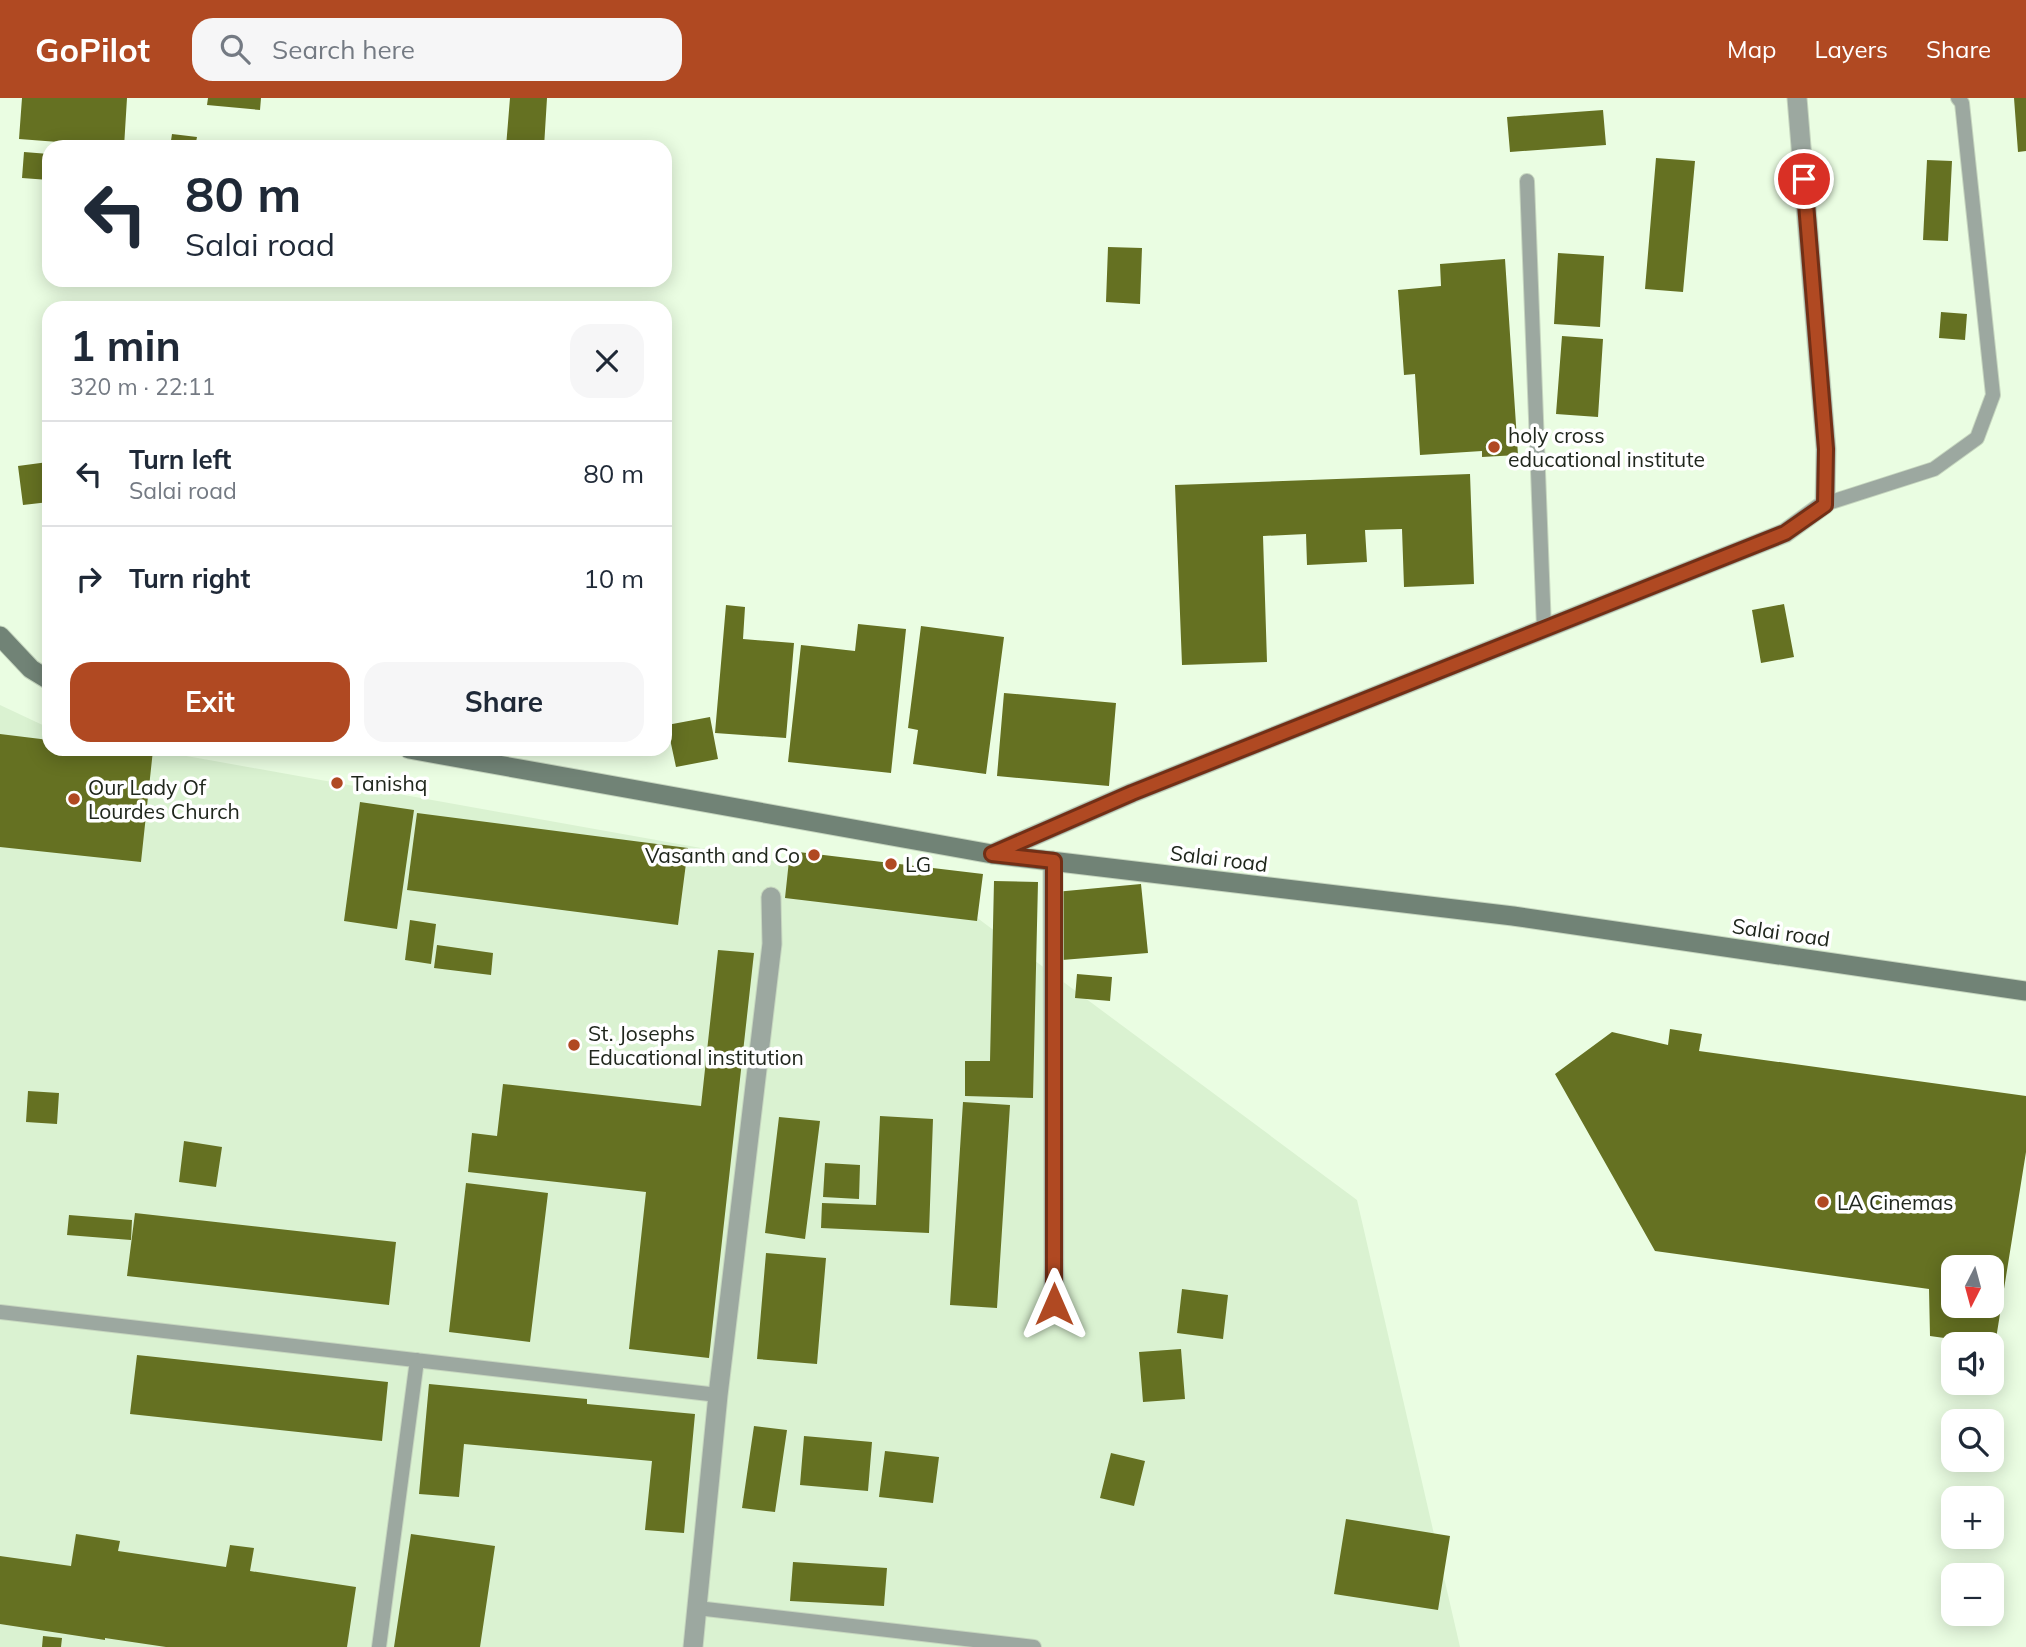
<!DOCTYPE html>
<html lang="en">
<head>
<meta charset="utf-8">
<style>
	body { margin:0; font-family:Mulish,sans-serif; background:#f6f6f7; color:#1f2937; height:100vh; display:flex; flex-direction:column; font-size:26px; white-space:nowrap }
	* { box-sizing:border-box; margin:0 }
	p { font-size:23px; color:#747a83 }
	.icon { flex:none; width:38px; height:38px; fill:none; stroke:currentColor; stroke-width:2; stroke-linecap:round; stroke-linejoin:round }
	.map { position:relative; flex:1; overflow:hidden }
	.drawer { position:absolute; left:42px; top:203px; width:630px; height:455px; display:flex; flex-direction:column; background:#fff; border-radius:21px; box-shadow:0 4px 18px #0003 }
	.drawer>* { flex:none }
	.guide { position:absolute; left:42px; top:42px; width:630px; height:147px; border-radius:21px; box-shadow:0 4px 18px #0003; background:#fff; color:#1f2937; overflow:hidden }
	.needle { width:46px; rotate:186deg }
	.controls { position:absolute; left:1941px; top:1157px; display:grid; gap:14px }
	.controls a { display:grid; place-items:center; width:63px; height:63px; border-radius:14px; background:#fff; box-shadow:0 4px 18px #0003; font-size:35px }
	.pin { position:absolute; display:grid; place-items:center; width:60px; height:60px; color:#fff; margin:-30px; border:4px solid #fff; border-radius:50%; box-shadow:0 2px 7px #0007 }
	.me { position:absolute; width:77px; margin:-38px; rotate:0deg; stroke-linejoin:round; filter:drop-shadow(0 0 5px #0008) }
	.turn { display:flex; align-items:center; gap:24px; height:147px; padding:0 28px; font-size:32px }
	.turn .icon { width:91px; height:91px; stroke-width:2.5 }
	.turn b { display:block; font-size:49px; line-height:60px }
	.round { display:grid; place-items:center; flex:none; width:74px; height:74px; border-radius:21px; background:#f6f6f7 }
	.headline { display:flex; align-items:center; justify-content:space-between; height:119px; padding:0 28px }
	h1 { font-size:42px; font-weight:700; line-height:52px }
	.button { display:flex; gap:14px; margin-top:auto; padding:14px 28px }
	.button a { flex:1; height:80px; border-radius:21px; background:#b04922; color:#fff; font-size:28px; font-weight:700; line-height:80px; text-align:center }
	.button a+a { background:#f6f6f7; color:#1f2937 }
	ul { padding:0; list-style:none }
	li { display:flex; align-items:center; gap:21px; height:105px; padding:0 28px; border-top:2px solid #e0e1e3 }
	li div { flex:1 }
	li b { display:block; font-size:26px }
	li em { font-style:normal }
	header { display:flex; align-items:center; gap:42px; box-sizing:border-box; height:98px; padding:0 35px; background:#b04922; color:#fff }
	header strong { font-size:33px }
	nav { display:flex; gap:38px; margin-inline-start:auto; font-size:24px }
	.search { width:490px; height:63px; background:#f6f6f7; display:flex; align-items:center; gap:18px; box-sizing:border-box; padding:0 24px; border-radius:21px; color:#747a83; font-size:26px }
	.map>svg:first-child { display:block }
	.built { fill:#daf2d1 }
	.building { fill:#657122; fill-rule:evenodd }
	.lines { fill:none; stroke-linecap:round; stroke-linejoin:round }
	.service-casing { stroke:#c6d6bf; stroke-width:16 }
	.minor-casing { stroke:#c6d6bf; stroke-width:21 }
	.tertiary-casing { stroke:#c6d6bf; stroke-width:21 }
	.secondary-casing { stroke:#c6d6bf; stroke-width:21 }
	.service { stroke:#9ca8a0; stroke-width:14 }
	.minor { stroke:#9ca8a0; stroke-width:19 }
	.tertiary { stroke:#9ca8a0; stroke-width:19 }
	.secondary { stroke:#718376; stroke-width:19 }
	.route-casing { stroke:#722f16; stroke-width:18 }
	.route { stroke:#b04922; stroke-width:12 }
	.poi-dot { fill:#b04922; stroke:#fff; stroke-width:2.5 }
	.labels { text-anchor:middle; dominant-baseline:central; stroke-width:7; stroke-linejoin:round; paint-order:stroke }
	.poi-label { font-size:21px; fill:#20271d; stroke:#fff; text-anchor:start }
	.street-label { font-size:21px; fill:#20271d; stroke:#fff }
</style>
</head>
<body>
<header>
<strong>GoPilot</strong>
<div class="search"><svg class="icon" aria-label="search" viewBox="0 0 24 24"><circle cx="10" cy="10" r="6"/><path d="M15 15l6 6"/></svg>Search here</div>
<nav><a>Map</a><a>Layers</a><a>Share</a></nav>
</header>
<div class="map">
<svg width="2026" height="1549" viewBox="0 0 2026 1549">
	<rect width="100%" height="100%" fill="#eafde2"/>
	<path class="built" d="M0,607L49,630V651L153,652L941,793L1357,1102L1460,1549H0Z"/>
	<path class="building" d="M22,0H127L124,49L19,41Z
		M208,0H261L260,12L207,7Z
		M510,0H547L544,49H506Z
		M2014,0H2026V53L2018,54Z
		M1603,12L1606,47L1510,54L1507,19Z
		M172,36L197,39L195,49H170Z
		M24,54L49,56V82L22,80Z
		M1656,60L1695,63L1683,194L1645,191Z
		M1927,62L1952,63L1948,143L1923,142Z
		M1108,149L1142,150L1140,206L1106,204Z
		M1558,155L1604,158L1600,229L1554,226Z
		M1505,161L1518,357L1482,359V353L1420,357L1415,276L1404,277L1398,192L1441,188L1440,166Z
		M1941,214L1967,216L1965,242L1939,240Z
		M1562,238L1603,241L1598,319L1556,316Z
		M48,364L49,404L23,407L18,368Z
		M1470,376L1474,486L1404,489L1402,431L1365,432L1367,464L1307,467L1306,436L1263,438L1267,564L1182,567L1175,387Z
		M1784,506L1794,559L1761,565L1752,512Z
		M726,507L745,509L743,541L794,545L786,640L715,635Z
		M858,526L906,531L891,675L788,664L801,547L855,553Z
		M921,528L1004,539L986,676L913,666L918,632L908,630Z
		M1004,595L1116,605L1109,688L997,678Z
		M710,619L718,661L676,669L667,627Z
		M0,636L49,642V651L153,652L141,764L0,749Z
		M360,704L414,712L397,831L344,823Z
		M417,715L688,750L678,827L407,792Z
		M790,753L983,776L977,823L785,800Z
		M994,783L1038,784L1033,1000L965,998V963H990Z
		M1141,786L1148,855L1062,862L1055,794Z
		M410,822L436,826L431,866L405,862Z
		M437,847L493,855L491,877L434,870Z
		M718,852L754,855L709,1260L629,1251L646,1094L468,1074L472,1035L497,1038L503,986L701,1008Z
		M1077,876L1112,879L1110,903L1075,900Z
		M1670,931L1702,936L1699,953L2026,998V1054L1995,1247L1930,1238L1929,1191L1655,1153L1555,976L1612,934L1668,947ZM1953,1169H1992V1208H1953Z
		M28,993L59,995L57,1026L26,1024Z
		M963,1004L1010,1007L997,1210L950,1207Z
		M880,1018L933,1021L929,1135L821,1130L822,1105L876,1107Z
		M779,1019L820,1023L805,1141L765,1135Z
		M184,1043L222,1049L216,1089L179,1084Z
		M825,1065L860,1067L859,1101L823,1099Z
		M466,1085L548,1095L530,1244L449,1234Z
		M135,1115L396,1144L389,1207L127,1178Z
		M69,1117L132,1122L131,1142L67,1137Z
		M766,1155L826,1160L817,1266L757,1261Z
		M1182,1191L1228,1197L1223,1241L1177,1235Z
		M1181,1251L1185,1301L1143,1304L1139,1254Z
		M137,1257L388,1284L382,1343L130,1316Z
		M429,1286L587,1301V1306L695,1316L684,1435L645,1432L652,1363L464,1346L459,1399L419,1396Z
		M754,1328L787,1332L775,1414L742,1410Z
		M804,1338L872,1344L868,1393L800,1387Z
		M885,1353L939,1359L933,1405L879,1399Z
		M1111,1355L1145,1363L1134,1408L1100,1400Z
		M1346,1421L1450,1438L1438,1512L1334,1496Z
		M76,1436L120,1443L118,1453L226,1469L230,1447L254,1450L250,1473L356,1489L347,1549H166L105,1540V1542L0,1526V1458L71,1468Z
		M411,1436L495,1448L480,1549H394Z
		M793,1464L887,1470L884,1508L790,1503Z
		M43,1538L62,1540L61,1549H42Z"/>
	<g class="lines">
		<defs>
			<path id="service" d="M1527,83L1544,531
				M1825,406L1934,371L1977,340L1993,297L1962,5L1958,0
				M0,1214L718,1297
				M697,1510L1034,1549
				M379,1549L417,1262"/>
			<path id="minor" d="M1053,763L1054,1206
				M693,1549L718,1297L772,846L771,799"/>
			<path id="tertiary" d="M992,756L1132,695L1785,435L1825,406L1826,351L1797,0"/>
			<path id="secondary" d="M0,538L31,571L49,582
				M409,651L992,756L1513,818L2026,893"/>
		</defs>
		<use href="#service" class="service-casing"/>
		<use href="#minor" class="minor-casing"/>
		<use href="#tertiary" class="tertiary-casing"/>
		<use href="#secondary" class="secondary-casing"/>
		<use href="#service" class="service"/>
		<use href="#minor" class="minor"/>
		<use href="#tertiary" class="tertiary"/>
		<use href="#secondary" class="secondary"/>
	</g>
	<g class="lines">
		<defs>
			<path id="route" d="M1054,1206V763L992,756L1132,695L1785,435L1825,407L1826,351L1804,81"/>
		</defs>
		<use href="#route" class="route-casing"/>
		<use href="#route" class="route"/>
	</g>
	<g class="poi-dot">
		<circle cx="1494" cy="349" r="7"/>
		<circle cx="337" cy="685" r="7"/>
		<circle cx="74" cy="701" r="7"/>
		<circle cx="814" cy="757" r="7"/>
		<circle cx="891" cy="766" r="7"/>
		<circle cx="574" cy="947" r="7"/>
		<circle cx="1823" cy="1104" r="7"/>
	</g>
	<g class="labels">
		<g class="poi-label">
			<text x="1508" y="337">holy cross<tspan x="1508" dy="24">educational institute</tspan></text>
			<text x="351" y="685">Tanishq</text>
			<text x="88" y="689">Our Lady Of<tspan x="88" dy="24">Lourdes Church</tspan></text>
			<text x="800" y="757" text-anchor="end">Vasanth and Co</text>
			<text x="905" y="766">LG</text>
			<text x="588" y="935">St. Josephs<tspan x="588" dy="24">Educational institution</tspan></text>
			<text x="1837" y="1104">LA Cinemas</text>
		</g>
		<g class="street-label">
			<text transform="translate(1219 760) rotate(7)">Salai road</text>
			<text transform="translate(1781 834) rotate(8)">Salai road</text>
		</g>
	</g>
</svg>
<div class="controls">
<a><svg class="needle" viewBox="-14 -14 28 28"><path d="M0-13l5 13h-10z" fill="#e53935"/><path d="M0 13l5-13h-10z" fill="#747a83"/></svg></a>
<a><svg class="icon" aria-label="sound" viewBox="0 0 24 24"><path d="M4 9h4l5-4v14l-5-4H4zM17 9q2 3 0 6"/></svg></a>
<a><svg class="icon" aria-label="search" viewBox="0 0 24 24"><circle cx="10" cy="10" r="6"/><path d="M15 15l6 6"/></svg></a>
<a>+</a>
<a>−</a>
</div>
<div class="pin" style="left:1804px;top:81px;background:#d93025"><svg class="icon" aria-label="arrive" viewBox="0 0 24 24"><path d="M6 21V4h12l-3 4 3 4H6"/></svg></div>
<svg class="me" style="left:1054px;top:1206px" viewBox="-20 -20 40 40"><path d="M0-17L14 15 0 8-14 15z" fill="#b04922" stroke="#fff" stroke-width="4"/></svg>
<div class="guide">
<div class="turn"><svg class="icon" aria-label="left" viewBox="0 0 24 24"><path d="M17 20v-9H6M10 6l-5 5 5 5"/></svg><div><b>80 m</b>Salai road</div></div>
</div>
<section class="drawer">
<div class="headline"><div><h1>1 min</h1><p>320 m · 22:11</p></div><a class="round"><svg class="icon" aria-label="close" viewBox="0 0 24 24"><path d="M6 6l12 12M18 6L6 18"/></svg></a></div>
<ul>
<li><svg class="icon" aria-label="left" viewBox="0 0 24 24"><path d="M17 20v-9H6M10 6l-5 5 5 5"/></svg><div><b>Turn left</b><p>Salai road</p></div><em>80 m</em></li>
<li><svg class="icon" aria-label="right" viewBox="0 0 24 24"><path d="M7 20v-9h11M14 6l5 5-5 5"/></svg><div><b>Turn right</b></div><em>10 m</em></li>
</ul>
<div class="button"><a>Exit</a><a>Share</a></div>
</section>
</div>
</body>
</html>
